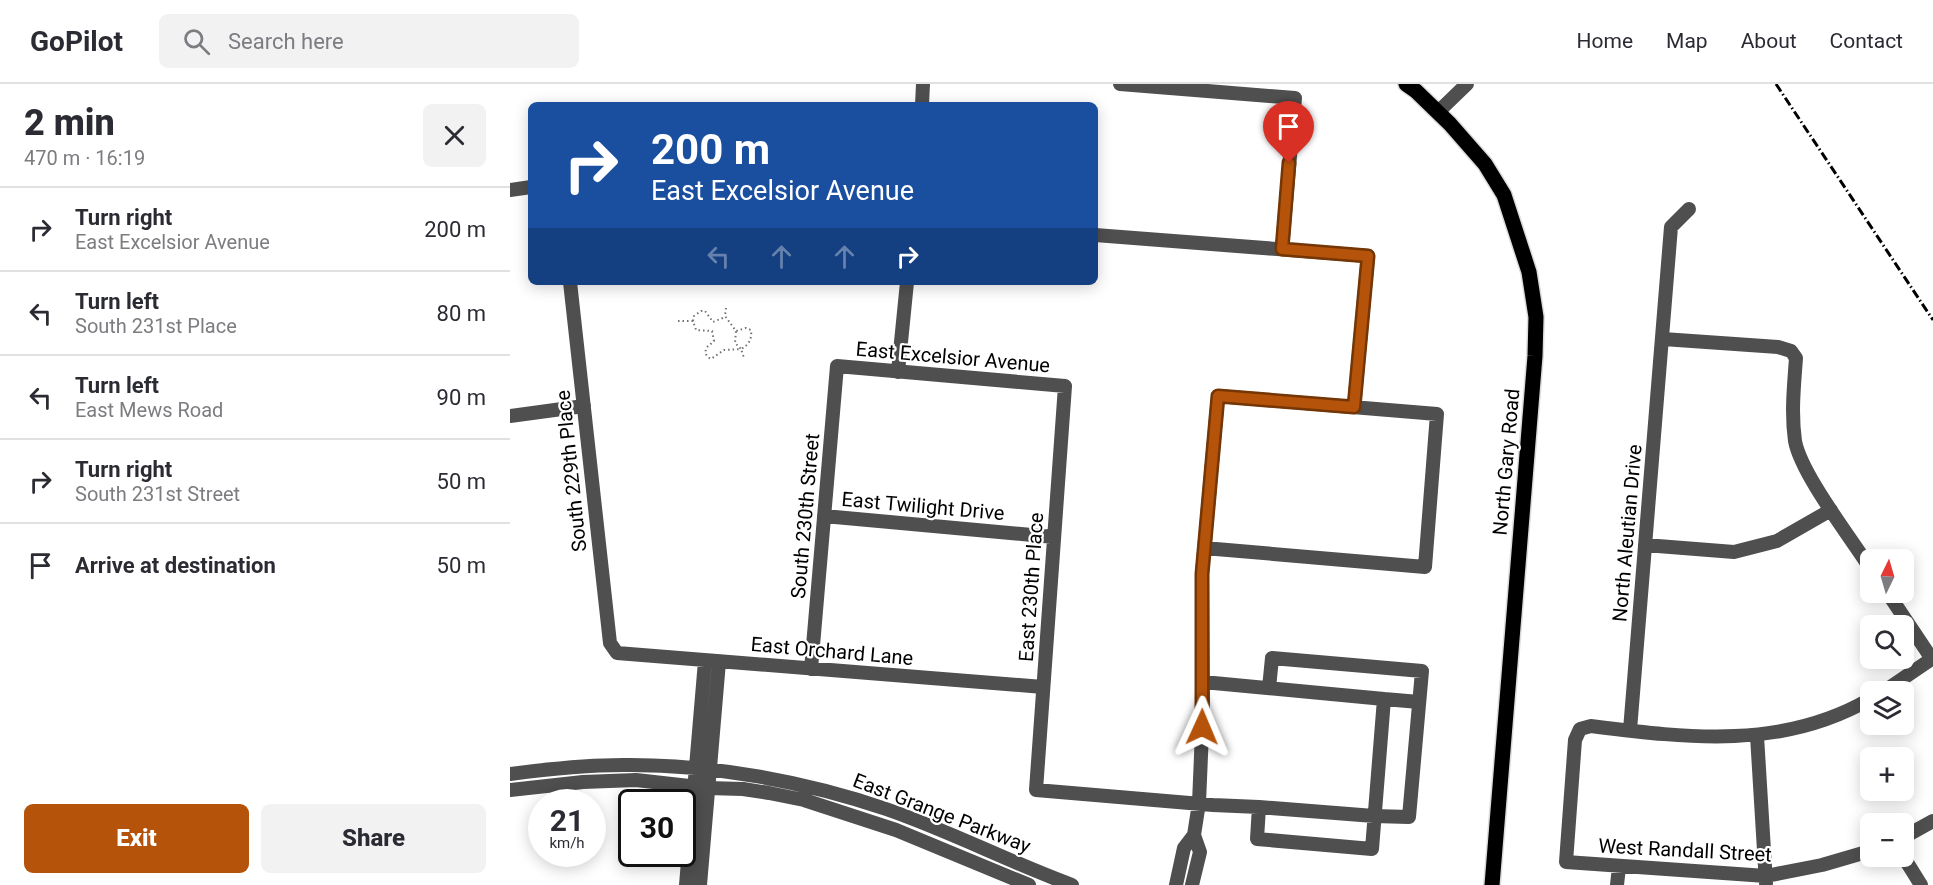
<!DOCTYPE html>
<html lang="en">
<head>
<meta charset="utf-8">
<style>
	body { margin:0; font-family:Roboto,sans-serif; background:#f2f2f3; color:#2b2b33; height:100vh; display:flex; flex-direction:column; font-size:22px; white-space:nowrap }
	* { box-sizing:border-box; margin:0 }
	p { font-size:20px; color:#7c7c81 }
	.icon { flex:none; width:33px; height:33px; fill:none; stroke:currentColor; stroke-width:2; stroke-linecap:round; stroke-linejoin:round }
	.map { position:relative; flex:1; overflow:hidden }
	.drawer { display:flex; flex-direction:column; background:#fff; width:510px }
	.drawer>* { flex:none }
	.hud { position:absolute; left:18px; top:18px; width:570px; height:183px; border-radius:9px; box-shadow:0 3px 15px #0003; background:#1a4fa0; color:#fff; overflow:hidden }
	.needle { width:39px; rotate:5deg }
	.controls { position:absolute; left:1350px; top:465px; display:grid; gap:12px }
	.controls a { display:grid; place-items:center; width:54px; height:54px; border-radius:9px; background:#fff; box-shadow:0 3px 15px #0003; font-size:30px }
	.speed { position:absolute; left:18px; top:705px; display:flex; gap:12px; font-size:30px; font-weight:700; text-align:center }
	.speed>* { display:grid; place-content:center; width:78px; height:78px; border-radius:50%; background:#fff; box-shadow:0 3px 15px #0003; line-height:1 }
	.speed small { font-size:15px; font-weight:400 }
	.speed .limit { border:3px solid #111; border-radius:9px; background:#fff; color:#111 }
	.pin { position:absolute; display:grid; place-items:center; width:51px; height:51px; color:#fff; margin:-62px -26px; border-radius:50% 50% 50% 0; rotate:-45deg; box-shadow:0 0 6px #0007 }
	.pin .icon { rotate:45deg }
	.me { position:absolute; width:66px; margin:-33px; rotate:1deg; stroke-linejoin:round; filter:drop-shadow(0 0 4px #0008) }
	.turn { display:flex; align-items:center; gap:21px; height:126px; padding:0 24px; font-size:27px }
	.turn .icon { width:78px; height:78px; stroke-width:2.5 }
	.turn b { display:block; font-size:42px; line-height:51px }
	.lanes { display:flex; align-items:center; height:57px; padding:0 24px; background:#0003; justify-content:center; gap:30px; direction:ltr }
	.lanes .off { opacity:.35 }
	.round { display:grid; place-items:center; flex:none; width:63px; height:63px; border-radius:9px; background:#f2f2f3 }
	.summary { display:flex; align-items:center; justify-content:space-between; height:102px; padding:0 24px }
	h1 { font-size:36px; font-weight:800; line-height:45px }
	.cta { display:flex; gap:12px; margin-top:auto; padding:12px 24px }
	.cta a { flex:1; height:69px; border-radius:9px; background:#b45309; color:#fff; font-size:24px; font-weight:800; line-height:69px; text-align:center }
	.cta a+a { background:#f2f2f3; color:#2b2b33 }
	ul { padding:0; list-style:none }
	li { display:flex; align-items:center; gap:18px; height:84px; padding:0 24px; border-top:2px solid #e1e1e2 }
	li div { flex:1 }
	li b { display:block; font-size:22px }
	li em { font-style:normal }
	header { display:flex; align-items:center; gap:36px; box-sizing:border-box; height:84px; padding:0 30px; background:#fff; border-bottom:2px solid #e1e1e2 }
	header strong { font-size:28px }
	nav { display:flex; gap:33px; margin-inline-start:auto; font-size:21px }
	.search { width:420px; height:54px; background:#f2f2f3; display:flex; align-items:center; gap:15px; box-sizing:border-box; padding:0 21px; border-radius:9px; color:#7c7c81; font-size:22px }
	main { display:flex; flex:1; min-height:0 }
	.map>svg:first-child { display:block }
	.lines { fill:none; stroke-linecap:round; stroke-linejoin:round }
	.major-casing { stroke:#dbdbdb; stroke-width:18 }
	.path { stroke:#717171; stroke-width:2; stroke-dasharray:1.5 3; stroke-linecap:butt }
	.minor { stroke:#4f4f4f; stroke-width:14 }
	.major { stroke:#000; stroke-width:15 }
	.rail { stroke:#000; stroke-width:3; stroke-dasharray:9 3 1.5 3; stroke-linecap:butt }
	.route-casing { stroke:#753606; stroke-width:15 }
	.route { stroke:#b45309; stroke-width:10 }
	.labels { text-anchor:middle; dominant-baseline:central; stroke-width:4.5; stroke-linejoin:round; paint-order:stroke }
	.street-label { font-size:20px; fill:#000; stroke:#fff }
</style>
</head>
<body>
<header>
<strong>GoPilot</strong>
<div class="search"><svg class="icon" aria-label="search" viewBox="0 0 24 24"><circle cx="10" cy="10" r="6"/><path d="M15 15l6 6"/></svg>Search here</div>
<nav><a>Home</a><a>Map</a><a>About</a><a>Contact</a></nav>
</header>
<main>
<section class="drawer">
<div class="summary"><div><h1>2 min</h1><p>470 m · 16:19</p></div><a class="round"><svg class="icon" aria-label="close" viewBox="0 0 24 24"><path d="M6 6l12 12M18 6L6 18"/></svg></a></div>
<ul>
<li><svg class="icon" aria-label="right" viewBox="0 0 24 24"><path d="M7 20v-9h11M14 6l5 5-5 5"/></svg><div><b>Turn right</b><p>East Excelsior Avenue</p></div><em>200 m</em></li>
<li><svg class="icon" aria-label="left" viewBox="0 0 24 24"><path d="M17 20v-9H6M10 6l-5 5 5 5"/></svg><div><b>Turn left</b><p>South 231st Place</p></div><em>80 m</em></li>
<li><svg class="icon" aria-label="left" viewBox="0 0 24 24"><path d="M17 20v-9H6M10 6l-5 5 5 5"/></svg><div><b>Turn left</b><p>East Mews Road</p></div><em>90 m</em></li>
<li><svg class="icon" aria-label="right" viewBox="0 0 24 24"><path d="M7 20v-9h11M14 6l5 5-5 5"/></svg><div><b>Turn right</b><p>South 231st Street</p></div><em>50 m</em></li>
<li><svg class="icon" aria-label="arrive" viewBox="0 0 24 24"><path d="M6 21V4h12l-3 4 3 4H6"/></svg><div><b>Arrive at destination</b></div><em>50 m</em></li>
</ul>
<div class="cta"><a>Exit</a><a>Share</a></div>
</section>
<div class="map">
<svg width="1423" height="801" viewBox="0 0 1423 801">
	<rect width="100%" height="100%" fill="#fff"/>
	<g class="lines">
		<defs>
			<path id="major" d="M896,0L906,7L940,40L975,80L994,111L1019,188L1026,233L1025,272L982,801"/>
		</defs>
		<use href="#major" class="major-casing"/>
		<path class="path" d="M216,224L215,232L226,247L236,244L241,246C242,255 239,261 231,265L234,274
			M168,237H183L186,246L202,247L204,257L196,264C195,270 196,272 201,275L214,266L231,265L225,259L226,247
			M183,237L184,232L191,227H195L203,238L215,233"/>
		<path class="minor" d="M610,0L785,14L772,165
			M412,21L413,0
			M928,28L957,0
			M0,106L21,103
			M585,151L858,172L844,323
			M60,198L100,559L107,569L533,603
			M1153,255L1268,263L1281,267L1286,274C1284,302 1281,329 1285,357C1291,390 1341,454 1360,484
			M388,288L397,198
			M0,332L74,322
			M314,432L544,453
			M1135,461L1224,468L1267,457L1321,426
			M1377,508L1422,575
			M301,585L327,282L555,302L526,706L703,721L749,723L747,755L862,765L874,615L693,598
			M1373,608L1423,574
			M874,615L909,618
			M1360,615C1272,666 1178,654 1081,642L1070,645L1065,656L1056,778L1256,792L1312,781L1360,767
			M1120,646L1161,143L1179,125
			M1247,652L1256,799
			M0,690C38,685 75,681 113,681C200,680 294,697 376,725C440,747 499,778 562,801
			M0,706L73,698L126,696L197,704L233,705L259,709L294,716L386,746L519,801
			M749,723L864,732L899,733L912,587L762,574L759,604
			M1394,753L1423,737
			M1393,772L1411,801
			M176,801L195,577
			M190,801L209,578
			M666,801L674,764L684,751
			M682,801L690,768L684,751L689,719L693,624L692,490L708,312L927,330L915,483L694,464
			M1107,801L1109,783"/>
		<use href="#major" class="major"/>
		<path class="rail" d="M1266,0L1423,236"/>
	</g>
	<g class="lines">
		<defs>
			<path id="route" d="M692,643V490L708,312L844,323L858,172L772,165L779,79"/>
		</defs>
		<use href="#route" class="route-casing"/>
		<use href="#route" class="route"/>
	</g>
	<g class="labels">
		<g class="street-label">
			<text transform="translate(443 273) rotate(5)">East Excelsior Avenue</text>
			<text transform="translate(996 378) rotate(-85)">North Gary Road</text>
			<text transform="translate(61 387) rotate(-96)">South 229th Place</text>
			<text transform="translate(413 422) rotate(5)">East Twilight Drive</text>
			<text transform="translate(295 432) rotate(-85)">South 230th Street</text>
			<text transform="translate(1117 449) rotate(-85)">North Aleutian Drive</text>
			<text transform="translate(521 503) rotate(-86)">East 230th Place</text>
			<text transform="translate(322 567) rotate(5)">East Orchard Lane</text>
			<text transform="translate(432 729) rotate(21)">East Grange Parkway</text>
			<text transform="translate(1175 766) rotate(3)">West Randall Street</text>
		</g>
	</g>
</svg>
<div class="controls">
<a><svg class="needle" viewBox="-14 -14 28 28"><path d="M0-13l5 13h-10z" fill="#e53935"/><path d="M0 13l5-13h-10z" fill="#7c7c81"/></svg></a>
<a><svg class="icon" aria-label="search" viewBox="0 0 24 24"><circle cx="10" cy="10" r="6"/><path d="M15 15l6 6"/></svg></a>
<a><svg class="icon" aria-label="layers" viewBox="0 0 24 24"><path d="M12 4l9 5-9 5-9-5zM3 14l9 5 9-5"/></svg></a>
<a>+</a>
<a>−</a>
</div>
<div class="speed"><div>21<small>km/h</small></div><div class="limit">30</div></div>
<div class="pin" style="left:779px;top:79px;background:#d93025"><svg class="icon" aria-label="arrive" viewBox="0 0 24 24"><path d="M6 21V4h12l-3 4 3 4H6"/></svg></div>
<svg class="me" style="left:692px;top:643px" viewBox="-20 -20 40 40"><path d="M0-17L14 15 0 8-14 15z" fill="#b45309" stroke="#fff" stroke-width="4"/></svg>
<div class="hud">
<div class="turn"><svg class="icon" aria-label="right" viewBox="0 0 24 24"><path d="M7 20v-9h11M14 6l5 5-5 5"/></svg><div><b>200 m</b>East Excelsior Avenue</div></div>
<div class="lanes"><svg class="icon off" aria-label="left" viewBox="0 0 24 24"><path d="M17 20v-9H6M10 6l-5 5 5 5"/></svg><svg class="icon off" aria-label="ahead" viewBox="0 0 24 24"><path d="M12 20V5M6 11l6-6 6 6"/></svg><svg class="icon off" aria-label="ahead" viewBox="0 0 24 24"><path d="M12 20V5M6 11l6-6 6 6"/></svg><svg class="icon" aria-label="right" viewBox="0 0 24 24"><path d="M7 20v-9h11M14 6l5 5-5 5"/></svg></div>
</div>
</div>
</main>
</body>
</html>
